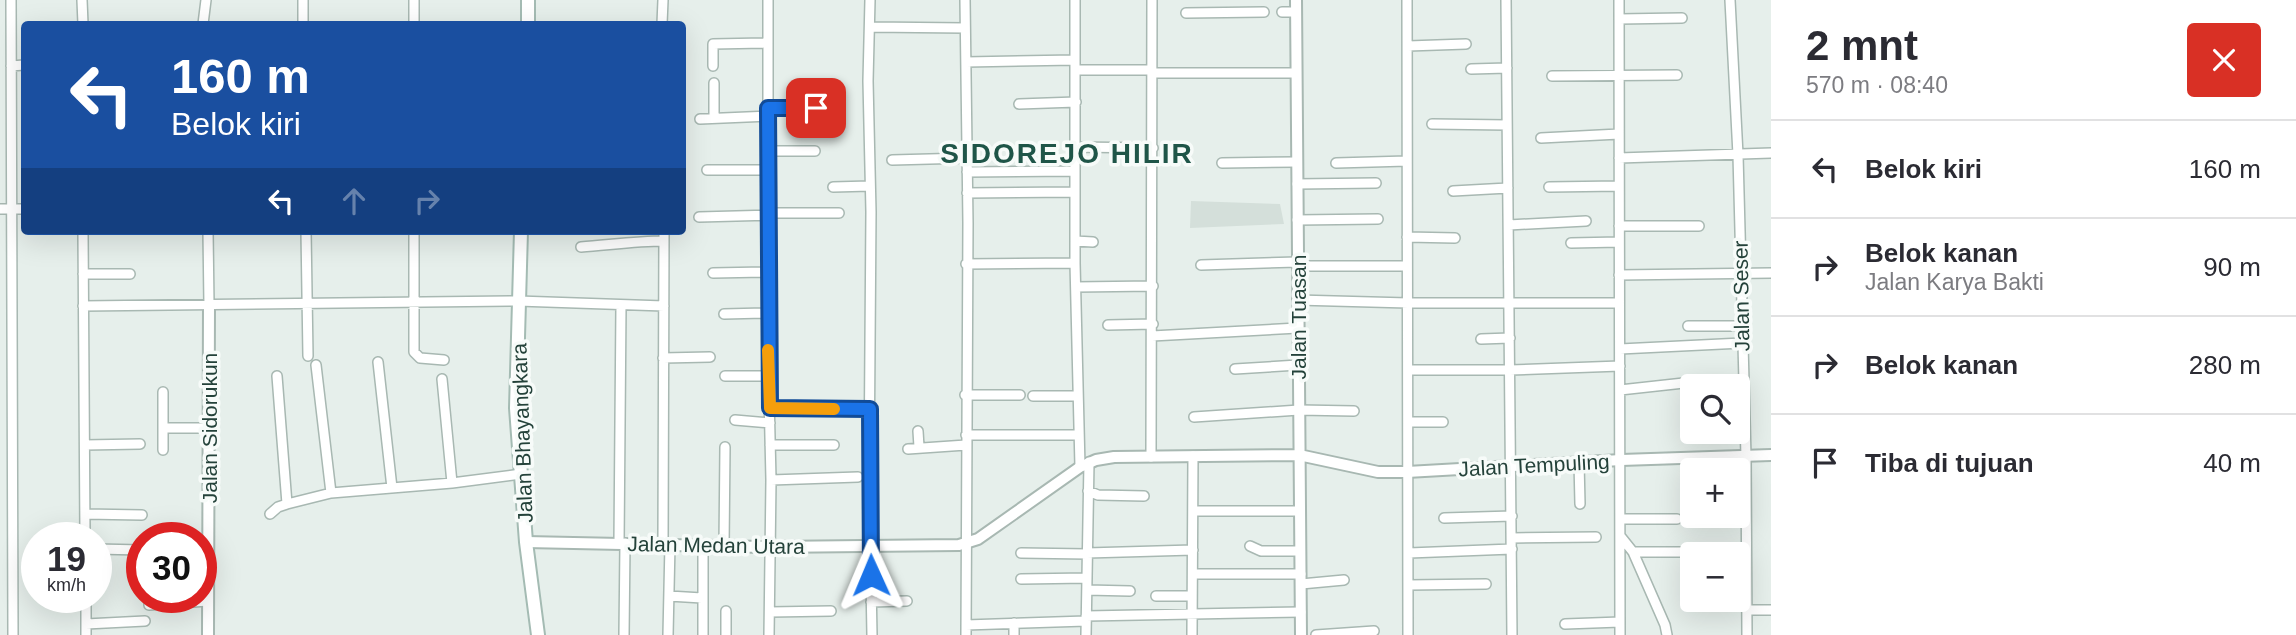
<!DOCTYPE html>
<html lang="id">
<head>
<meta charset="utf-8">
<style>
	body { margin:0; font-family:Arial,sans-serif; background:#f2f2f3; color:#2b2b33; height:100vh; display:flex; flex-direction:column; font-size:26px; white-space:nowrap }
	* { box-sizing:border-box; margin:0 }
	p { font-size:23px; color:#7c7c81 }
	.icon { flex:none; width:38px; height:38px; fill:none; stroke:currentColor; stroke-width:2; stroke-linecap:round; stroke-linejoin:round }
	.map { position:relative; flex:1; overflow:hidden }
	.drawer { display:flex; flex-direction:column; background:#fff; width:525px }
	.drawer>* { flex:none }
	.guide { position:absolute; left:21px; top:21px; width:665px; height:214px; border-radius:7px; box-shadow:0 7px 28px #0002; background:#1a4fa0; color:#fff; overflow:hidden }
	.controls { position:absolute; left:1680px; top:374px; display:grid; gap:14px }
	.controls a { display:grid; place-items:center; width:70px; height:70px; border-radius:7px; background:#fff; box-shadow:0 7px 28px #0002; font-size:35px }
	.speed { position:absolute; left:21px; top:522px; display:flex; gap:14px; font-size:35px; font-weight:700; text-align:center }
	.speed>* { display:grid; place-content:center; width:91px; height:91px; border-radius:50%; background:#fff; box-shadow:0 7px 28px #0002; line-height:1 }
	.speed small { font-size:18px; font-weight:400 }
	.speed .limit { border:10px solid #d22; background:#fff; color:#111 }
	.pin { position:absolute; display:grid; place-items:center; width:60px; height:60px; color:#fff; margin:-30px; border-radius:14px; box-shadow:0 4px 10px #0006 }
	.me { position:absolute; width:77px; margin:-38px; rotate:359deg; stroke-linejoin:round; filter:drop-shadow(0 0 5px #0008) }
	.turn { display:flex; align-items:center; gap:24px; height:147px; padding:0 35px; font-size:32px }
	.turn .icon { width:91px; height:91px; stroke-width:2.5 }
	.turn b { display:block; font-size:49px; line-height:60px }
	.lanes { display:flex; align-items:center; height:66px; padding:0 35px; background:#0003; justify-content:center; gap:35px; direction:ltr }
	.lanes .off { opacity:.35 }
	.round { display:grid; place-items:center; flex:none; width:74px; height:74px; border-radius:7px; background:#f2f2f3 }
	.overview { display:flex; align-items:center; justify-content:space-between; height:119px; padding:0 35px }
	h1 { font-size:42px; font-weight:700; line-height:52px }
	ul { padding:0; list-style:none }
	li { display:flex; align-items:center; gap:21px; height:98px; padding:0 35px; border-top:2px solid #e1e1e2 }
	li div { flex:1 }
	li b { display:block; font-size:26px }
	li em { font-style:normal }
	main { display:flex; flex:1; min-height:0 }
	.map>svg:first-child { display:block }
	.built { fill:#d4dfda }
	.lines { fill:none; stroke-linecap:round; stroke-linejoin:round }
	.minor-casing { stroke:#a8b8b2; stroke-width:12 }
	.tertiary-casing { stroke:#a8b8b2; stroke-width:14 }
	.secondary-casing { stroke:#a4bbb3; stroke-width:16 }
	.minor { stroke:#fff; stroke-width:9 }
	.tertiary { stroke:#fff; stroke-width:10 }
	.secondary { stroke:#fff; stroke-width:12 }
	.route-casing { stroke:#114b97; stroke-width:18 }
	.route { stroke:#1a73e8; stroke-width:12 }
	.slow { stroke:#f59e0b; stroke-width:12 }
	.labels { text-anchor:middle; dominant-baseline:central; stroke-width:7; stroke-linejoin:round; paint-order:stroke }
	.street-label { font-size:21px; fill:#24423a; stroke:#f7fbf9 }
	.district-label { font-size:28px; font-weight:bold; letter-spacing:2px; fill:#1f5548; stroke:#f7fbf9 }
</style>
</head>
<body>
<main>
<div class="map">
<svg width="1771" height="635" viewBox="0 0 1771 635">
	<rect width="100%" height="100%" fill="#e6efeb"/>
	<path class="built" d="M1191,201L1280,204L1284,224L1190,228Z"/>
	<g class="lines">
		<defs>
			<path id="minor" d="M11,0L13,635
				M82,0L83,24
				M303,0V24
				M768,0V353L771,480L769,635
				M870,0L868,81L871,212L869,476L872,635
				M965,0L968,223L966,635
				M1075,0V263L1080,467
				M1407,0L1408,635
				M1506,0L1512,635
				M1619,0L1620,635
				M1730,0L1738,155L1746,457L1747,635
				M1282,12H1296
				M1186,13L1264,12
				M1619,19L1682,18
				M203,24L206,0
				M414,24V0
				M662,24L663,0
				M870,27L965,28
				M1408,46L1466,44
				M966,62L1075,60
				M11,66L24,65
				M713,66V44L768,43
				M1471,69L1507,68
				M1075,70H1152
				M1153,73H1296
				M1552,76L1677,75
				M714,83V118
				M1019,104L1076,102
				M768,108L838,109
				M700,119L769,116
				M1432,124L1507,125
				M1541,138L1619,134
				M1075,147L1153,148
				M769,151H815
				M1619,158L1771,153
				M892,160L967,158
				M1222,163L1296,162
				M1336,163L1407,161
				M707,170H769
				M967,172L1075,171
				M1297,184L1376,183
				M833,187L870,186
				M1549,187L1619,186
				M1453,191L1508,188
				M967,193L1075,192
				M0,209H24
				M770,213H839
				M699,217L770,215
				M1297,220L1378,219
				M1509,225L1586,221
				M1619,226H1699
				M83,231L85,537
				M208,231L209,305
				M306,231L308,356
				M414,231V352L420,358L444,360
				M1407,237L1455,238
				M1075,241L1093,242
				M1571,243L1619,242
				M581,247C609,245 636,241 664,241
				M966,264L1075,263
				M1201,265L1297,262
				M1297,266H1407
				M713,273L768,272
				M83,274H130
				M1619,275L1771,273
				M1076,287L1153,286
				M1297,300L1408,303H1619
				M83,306L518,301L664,306
				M724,314L768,313
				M1108,325L1153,324
				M1688,326H1742
				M1152,336L1298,328
				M1481,339L1510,338
				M1620,349L1742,343
				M663,358L710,357
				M378,362L392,488
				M316,365L331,493
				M1235,369L1298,365
				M1409,370H1510L1620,366
				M277,376L287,504L331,493L452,483L521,474
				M725,376H769
				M442,379L452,483
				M1620,390L1702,381
				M965,395H1020
				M1033,396H1077
				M770,408L870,409
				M1194,417L1299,410L1354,411
				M735,420L770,423
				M1408,422H1443
				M163,428H208
				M918,431L919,447
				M966,435H1078
				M85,445L140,444
				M770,445H834
				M908,449L966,445
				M163,450V392
				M1151,457L1152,0
				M1702,458V471
				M1579,462L1580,504
				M771,480L858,477
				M1088,491L1098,495L1144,496
				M1198,511H1300
				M85,514L142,515
				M270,514L278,507L287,504
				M1444,518L1512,516
				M1620,519H1677
				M1621,537L1633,552L1665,625L1667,635
				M1512,538L1596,537
				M619,543L621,305
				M663,544L664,231
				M724,546L725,447
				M1250,546L1261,551H1300
				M96,549L142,550
				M1633,552H1727
				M1021,553L1087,554
				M1087,553L1193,550
				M1409,553L1512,549
				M1193,574H1301
				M1021,579L1087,578
				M1301,584L1344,580
				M1409,585L1486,584
				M1087,590L1130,591
				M669,596L702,598
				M1156,596H1192
				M86,597V635
				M871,602L907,601
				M149,605L208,601
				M1747,610H1771
				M770,612L831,611
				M1086,616L1301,612
				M86,624L145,621
				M1565,624L1620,622
				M966,625L1086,621
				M624,635L625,543
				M668,635L670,544
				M703,635V545
				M726,635V611
				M1014,635V623
				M1086,635L1089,462
				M1192,635L1193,456
				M1316,635L1374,631"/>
			<path id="tertiary" d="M1296,0L1301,635
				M526,542L770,547L959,545L978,539L1080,467L1096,460L1114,457L1299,455L1378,472H1407L1621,460L1771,455
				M208,635L209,305"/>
			<path id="secondary" d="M528,24V0
				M521,231L516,408L526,542L538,635"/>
		</defs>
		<use href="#minor" class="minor-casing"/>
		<use href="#tertiary" class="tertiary-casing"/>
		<use href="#secondary" class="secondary-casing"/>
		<use href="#minor" class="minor"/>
		<use href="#tertiary" class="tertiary"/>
		<use href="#secondary" class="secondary"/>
	</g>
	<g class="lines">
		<defs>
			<path id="route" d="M816,108H768L770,408L870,409L871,575"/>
		</defs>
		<use href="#route" class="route-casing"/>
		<use href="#route" class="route"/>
		<path class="slow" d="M768,350L770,408L834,409"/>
	</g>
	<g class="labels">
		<g class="street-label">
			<text transform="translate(1741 296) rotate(-91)">Jalan Seser</text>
			<text transform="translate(1298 317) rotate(-90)">Jalan Tuasan</text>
			<text transform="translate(209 428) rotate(-90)">Jalan Sidorukun</text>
			<text transform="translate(522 433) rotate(-92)">Jalan Bhayangkara</text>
			<text transform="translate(1534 465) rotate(-3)">Jalan Tempuling</text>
			<text transform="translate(716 545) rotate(1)">Jalan Medan Utara</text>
		</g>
		<g class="district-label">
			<text x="1067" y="153">SIDOREJO HILIR</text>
		</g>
	</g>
</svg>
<div class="controls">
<a><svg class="icon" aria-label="search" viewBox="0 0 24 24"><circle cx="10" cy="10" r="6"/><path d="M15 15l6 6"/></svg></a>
<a>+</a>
<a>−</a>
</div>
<div class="speed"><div>19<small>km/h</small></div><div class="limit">30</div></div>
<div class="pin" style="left:816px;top:108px;background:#d93025"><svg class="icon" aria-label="arrive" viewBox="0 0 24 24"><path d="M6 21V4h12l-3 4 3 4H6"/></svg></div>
<svg class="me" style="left:871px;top:575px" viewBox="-20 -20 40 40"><path d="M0-17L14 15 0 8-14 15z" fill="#1a73e8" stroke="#fff" stroke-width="4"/></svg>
<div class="guide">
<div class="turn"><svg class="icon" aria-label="left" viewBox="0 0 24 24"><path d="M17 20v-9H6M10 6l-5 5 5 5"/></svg><div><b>160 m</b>Belok kiri</div></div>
<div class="lanes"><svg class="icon" aria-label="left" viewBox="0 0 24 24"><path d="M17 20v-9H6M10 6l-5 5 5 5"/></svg><svg class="icon off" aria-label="ahead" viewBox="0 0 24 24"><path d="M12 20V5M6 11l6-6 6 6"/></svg><svg class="icon off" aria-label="right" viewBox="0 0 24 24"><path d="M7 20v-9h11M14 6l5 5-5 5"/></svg></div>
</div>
</div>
<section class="drawer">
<div class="overview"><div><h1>2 mnt</h1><p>570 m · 08:40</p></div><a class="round" style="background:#d93025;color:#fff"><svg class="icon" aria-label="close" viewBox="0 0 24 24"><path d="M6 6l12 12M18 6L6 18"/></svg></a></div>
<ul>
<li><svg class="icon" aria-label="left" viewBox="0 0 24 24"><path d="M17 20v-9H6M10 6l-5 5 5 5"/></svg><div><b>Belok kiri</b></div><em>160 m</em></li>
<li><svg class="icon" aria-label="right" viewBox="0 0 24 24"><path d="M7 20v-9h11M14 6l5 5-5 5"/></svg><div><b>Belok kanan</b><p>Jalan Karya Bakti</p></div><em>90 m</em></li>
<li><svg class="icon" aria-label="right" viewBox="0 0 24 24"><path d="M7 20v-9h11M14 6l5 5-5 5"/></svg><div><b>Belok kanan</b></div><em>280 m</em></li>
<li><svg class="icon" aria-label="arrive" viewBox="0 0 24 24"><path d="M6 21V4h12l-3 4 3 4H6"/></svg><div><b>Tiba di tujuan</b></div><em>40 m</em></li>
</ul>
</section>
</main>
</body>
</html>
